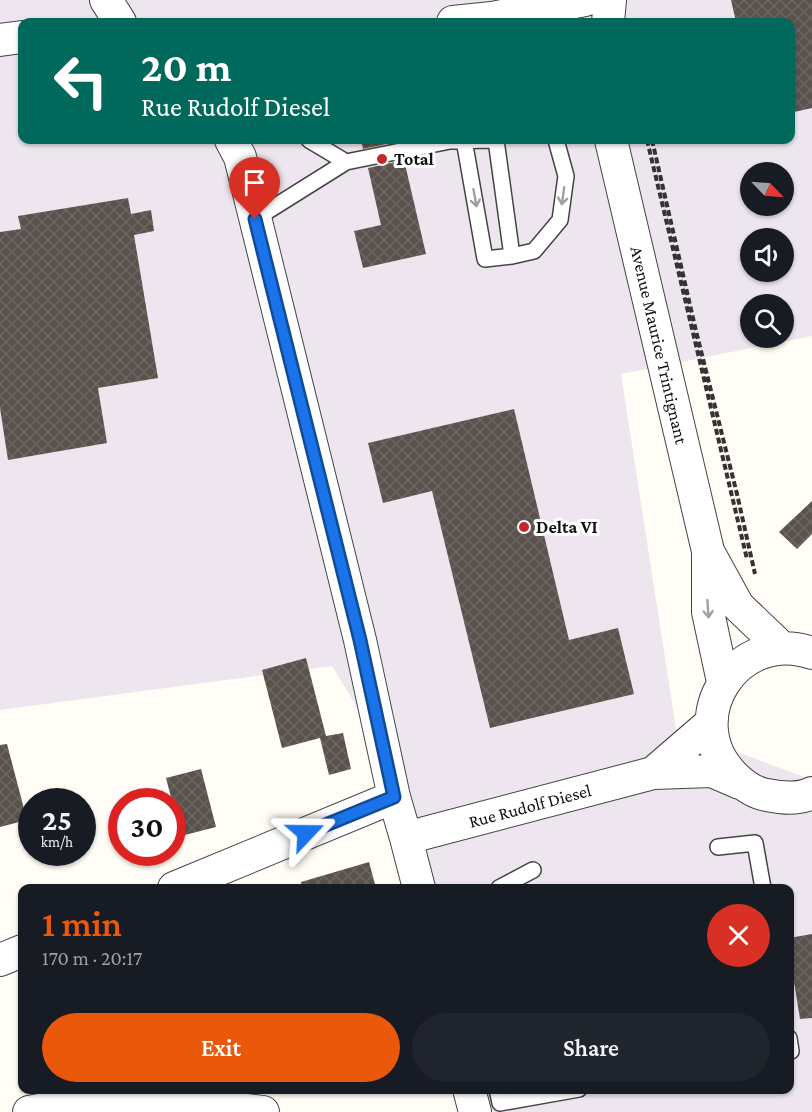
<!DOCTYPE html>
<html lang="en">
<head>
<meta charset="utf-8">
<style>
	body { margin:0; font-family:"Crimson Pro",serif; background:#20242c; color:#f1f3f6; height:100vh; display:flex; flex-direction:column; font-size:22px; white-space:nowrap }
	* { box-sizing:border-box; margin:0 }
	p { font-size:20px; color:#9ea1a6 }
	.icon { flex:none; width:33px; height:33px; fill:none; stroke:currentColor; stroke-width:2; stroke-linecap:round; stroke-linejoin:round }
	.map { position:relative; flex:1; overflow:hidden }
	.details { position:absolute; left:18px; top:884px; width:776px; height:210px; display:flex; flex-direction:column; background:#171b24; border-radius:12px; box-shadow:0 2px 4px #0004 }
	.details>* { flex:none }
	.banner { position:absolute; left:18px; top:18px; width:777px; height:126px; border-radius:12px; box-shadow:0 2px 4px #0004; background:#00695c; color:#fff; overflow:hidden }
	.needle { width:39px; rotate:115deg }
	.tools { position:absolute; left:740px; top:162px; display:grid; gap:12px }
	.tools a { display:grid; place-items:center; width:54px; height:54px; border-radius:50%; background:#171b24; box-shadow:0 2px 4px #0004; font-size:30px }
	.speed { position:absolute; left:18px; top:788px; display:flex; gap:12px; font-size:30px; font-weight:700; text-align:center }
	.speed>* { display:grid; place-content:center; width:78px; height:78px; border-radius:50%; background:#171b24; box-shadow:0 2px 4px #0004; line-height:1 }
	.speed small { font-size:15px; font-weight:400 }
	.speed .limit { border:9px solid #d22; background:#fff; color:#111 }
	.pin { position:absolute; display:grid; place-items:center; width:51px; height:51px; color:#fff; margin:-62px -26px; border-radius:50% 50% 50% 0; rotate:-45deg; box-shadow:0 0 6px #0007 }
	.pin .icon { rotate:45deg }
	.me { position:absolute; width:66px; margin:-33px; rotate:67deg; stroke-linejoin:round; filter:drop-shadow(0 0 4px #0008) }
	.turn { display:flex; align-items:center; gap:21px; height:126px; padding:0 24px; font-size:27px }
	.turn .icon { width:78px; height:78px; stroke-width:2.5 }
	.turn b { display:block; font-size:42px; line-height:51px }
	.round { display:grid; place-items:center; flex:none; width:63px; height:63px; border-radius:32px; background:#20242c }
	.head { display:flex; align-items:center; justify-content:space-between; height:102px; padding:0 24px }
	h1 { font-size:36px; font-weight:600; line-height:45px; color:#ea580c }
	.button { display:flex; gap:12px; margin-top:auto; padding:12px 24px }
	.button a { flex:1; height:69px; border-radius:36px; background:#ea580c; color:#fff; font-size:24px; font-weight:600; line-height:69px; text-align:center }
	.button a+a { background:#20242c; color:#f1f3f6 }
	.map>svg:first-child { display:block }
	.industrial { fill:#eee6ef; fill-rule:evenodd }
	.building { fill:url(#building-cross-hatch) }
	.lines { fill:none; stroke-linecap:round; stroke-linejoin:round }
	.service-casing { stroke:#444; stroke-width:18 }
	.minor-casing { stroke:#444; stroke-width:34 }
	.path { stroke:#333; stroke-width:4; stroke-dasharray:6 3; stroke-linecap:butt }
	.service { stroke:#fff; stroke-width:15 }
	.minor { stroke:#fff; stroke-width:32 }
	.oneway { stroke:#a0a0a0 }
	.route-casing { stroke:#114b97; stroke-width:15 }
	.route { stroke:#1a73e8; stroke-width:10 }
	.poi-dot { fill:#c4262e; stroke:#fff; stroke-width:2 }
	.labels { text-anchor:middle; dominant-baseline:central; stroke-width:6; stroke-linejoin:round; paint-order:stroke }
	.poi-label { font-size:18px; font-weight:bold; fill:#111; stroke:#fff; text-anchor:start }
	.street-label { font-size:18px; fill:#111; stroke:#fff }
</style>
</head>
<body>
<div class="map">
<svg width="812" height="1112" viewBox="0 0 812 1112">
	<defs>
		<pattern id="building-cross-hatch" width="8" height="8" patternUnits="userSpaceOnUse" patternTransform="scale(1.5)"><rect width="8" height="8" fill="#5a524d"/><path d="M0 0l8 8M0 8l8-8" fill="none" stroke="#6d6662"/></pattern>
	</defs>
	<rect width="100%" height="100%" fill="#fffdf5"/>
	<path class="industrial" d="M0,0H812V336L621,374L676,729L812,780V1112H489L484,1089H789V888H434L413,800L332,666L0,710ZM22,22H790V140H22ZM750,172H783V206H750ZM750,238H783V272H750ZM750,304H783V338H750Z"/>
	<path class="building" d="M731,0H812V108L790,113V22H736Z
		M361,140H400V141L363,149Z
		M404,160L426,254L363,268L354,231L381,225L368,168Z
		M128,198L131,214L151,210L154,231L134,235L158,378L98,388L107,443L8,460L0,408V232L21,229L18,216Z
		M514,409L569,640L618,628L634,694L490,728L432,491L383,503L368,443Z
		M812,501V534L797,549L779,532Z
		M306,658L326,736L343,733L351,769L329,775L320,738L282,748L262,670Z
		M7,744L27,820L0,827V745Z
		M201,769L216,827L181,836L166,778Z
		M369,862L376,888H302L301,882Z
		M812,934V1018L800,1019L789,951V938Z"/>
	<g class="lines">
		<defs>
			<path id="service" d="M309,140L346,162
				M464,140L485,259L512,256
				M496,140L512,256L534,251L560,220L566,176L556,140
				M255,219L346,162L450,141L491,140
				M718,847L755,843L763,888
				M499,888L533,870
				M789,1038L791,1051L789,1052
				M497,1089L500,1103L579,1089"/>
			<path id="minor" d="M106,0L120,22
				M453,22L492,18L585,0
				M608,22L610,0
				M0,40L22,37
				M231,140L240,157L360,640L394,797L406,838
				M611,140L708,551V612L723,682
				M710,555L738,606L782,648
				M812,653C738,627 678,718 733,775C742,784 754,793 767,795C782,798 798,800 812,793
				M653,773L711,723
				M174,888L394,797
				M419,888L406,838L653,773L712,771L740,783
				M0,960L22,951
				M469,1089L475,1112
				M29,1112L81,1102H181L263,1112"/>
		</defs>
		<use href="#service" class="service-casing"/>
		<use href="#minor" class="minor-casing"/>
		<path class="path" d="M647,140L747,559
			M652,140L696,331L737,494L755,574"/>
		<use href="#service" class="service"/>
		<use href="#minor" class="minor"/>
	</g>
	<defs><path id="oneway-shaft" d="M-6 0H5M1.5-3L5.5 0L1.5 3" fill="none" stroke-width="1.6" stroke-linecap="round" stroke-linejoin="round" transform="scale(1.5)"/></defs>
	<g class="oneway">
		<use href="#oneway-shaft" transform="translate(563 196) rotate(98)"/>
		<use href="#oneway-shaft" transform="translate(475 198) rotate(80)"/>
		<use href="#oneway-shaft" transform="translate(708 609) rotate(86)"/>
	</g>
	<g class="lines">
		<defs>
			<path id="route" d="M255,219L360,640L394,797L306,833"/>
		</defs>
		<use href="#route" class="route-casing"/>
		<use href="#route" class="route"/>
	</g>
	<g class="poi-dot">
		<circle cx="382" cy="159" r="6"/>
		<circle cx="524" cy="527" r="6"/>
	</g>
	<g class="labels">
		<g class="poi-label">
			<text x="394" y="159">Total</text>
			<text x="536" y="527">Delta VI</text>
		</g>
		<g class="street-label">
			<text transform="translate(659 345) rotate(77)">Avenue Maurice Trintignant</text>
			<text transform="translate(530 806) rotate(-15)">Rue Rudolf Diesel</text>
		</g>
	</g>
</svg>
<div class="tools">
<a><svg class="needle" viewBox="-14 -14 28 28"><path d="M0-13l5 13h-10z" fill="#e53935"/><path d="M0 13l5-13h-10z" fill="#9ea1a6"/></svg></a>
<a><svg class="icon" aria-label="sound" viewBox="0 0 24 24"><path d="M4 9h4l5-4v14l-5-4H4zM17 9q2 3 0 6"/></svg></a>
<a><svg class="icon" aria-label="search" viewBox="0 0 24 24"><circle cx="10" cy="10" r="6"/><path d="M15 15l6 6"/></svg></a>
</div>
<div class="speed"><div>25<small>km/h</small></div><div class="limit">30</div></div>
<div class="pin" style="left:255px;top:219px;background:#d93025"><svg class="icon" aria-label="arrive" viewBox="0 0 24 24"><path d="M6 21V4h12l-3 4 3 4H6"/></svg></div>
<svg class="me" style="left:306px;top:833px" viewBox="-20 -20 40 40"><path d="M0-17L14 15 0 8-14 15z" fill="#1a73e8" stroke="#fff" stroke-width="4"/></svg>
<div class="banner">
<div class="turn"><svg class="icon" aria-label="left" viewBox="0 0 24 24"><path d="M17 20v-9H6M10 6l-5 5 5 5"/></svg><div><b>20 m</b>Rue Rudolf Diesel</div></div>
</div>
<section class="details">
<div class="head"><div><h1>1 min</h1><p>170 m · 20:17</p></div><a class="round" style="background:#d93025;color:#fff"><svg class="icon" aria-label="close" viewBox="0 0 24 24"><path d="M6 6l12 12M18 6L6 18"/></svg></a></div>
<div class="button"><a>Exit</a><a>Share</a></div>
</section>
</div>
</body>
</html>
